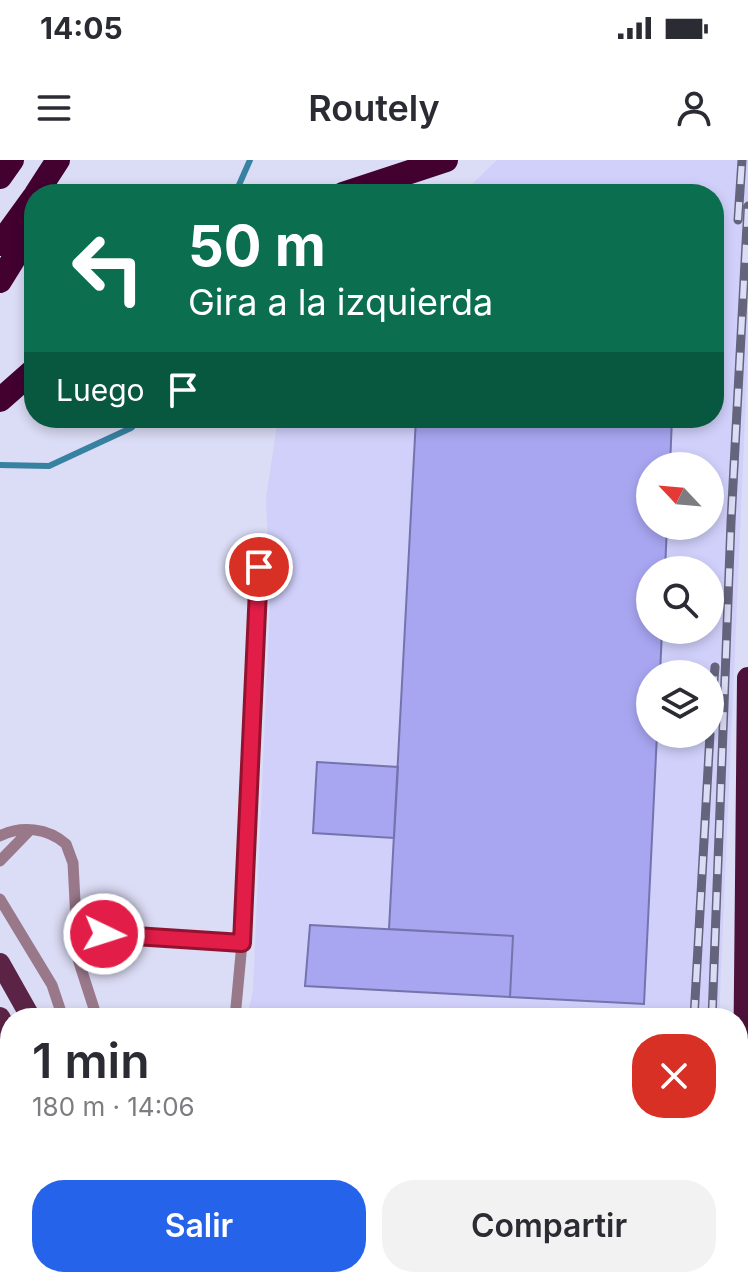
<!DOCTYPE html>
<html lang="es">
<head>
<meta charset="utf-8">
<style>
	body { margin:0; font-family:Inter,sans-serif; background:#f2f2f3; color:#2b2b33; height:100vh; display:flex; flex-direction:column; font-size:30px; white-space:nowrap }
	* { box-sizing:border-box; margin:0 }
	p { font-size:26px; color:#7c7c81 }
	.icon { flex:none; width:44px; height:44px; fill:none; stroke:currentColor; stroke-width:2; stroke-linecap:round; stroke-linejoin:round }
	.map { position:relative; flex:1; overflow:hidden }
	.details { position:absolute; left:0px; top:848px; width:748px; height:280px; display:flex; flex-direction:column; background:#fff; border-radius:32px 32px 0 0; box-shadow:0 4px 12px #0003 }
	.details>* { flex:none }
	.banner { position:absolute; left:24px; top:24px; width:700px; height:244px; border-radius:32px; box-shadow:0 4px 12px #0003; background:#0b6e4f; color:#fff; overflow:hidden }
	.needle { width:52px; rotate:296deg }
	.buttons { position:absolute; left:636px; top:292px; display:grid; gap:16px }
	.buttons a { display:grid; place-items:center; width:88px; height:88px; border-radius:50%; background:#fff; box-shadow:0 4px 12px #0003; font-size:40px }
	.pin { position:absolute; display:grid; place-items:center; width:68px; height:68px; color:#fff; margin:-34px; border:4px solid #fff; border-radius:50%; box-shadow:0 2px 8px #0007 }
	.me { position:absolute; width:88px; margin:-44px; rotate:94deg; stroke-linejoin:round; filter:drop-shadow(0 0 6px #0008) }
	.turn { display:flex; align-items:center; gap:28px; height:168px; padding:0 32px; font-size:36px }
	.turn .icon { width:104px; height:104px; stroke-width:2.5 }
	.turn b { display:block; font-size:56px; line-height:68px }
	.then { display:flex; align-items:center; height:76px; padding:0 32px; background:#0003; gap:16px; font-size:30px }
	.round { display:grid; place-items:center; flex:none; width:84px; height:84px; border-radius:32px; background:#f2f2f3 }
	.head { display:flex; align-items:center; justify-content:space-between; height:136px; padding:0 32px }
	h1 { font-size:48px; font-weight:600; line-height:60px }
	.button { display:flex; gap:16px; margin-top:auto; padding:16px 32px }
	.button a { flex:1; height:92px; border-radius:32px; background:#2563eb; color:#fff; font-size:32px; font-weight:600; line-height:92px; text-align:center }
	.button a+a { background:#f2f2f3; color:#2b2b33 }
	.status { display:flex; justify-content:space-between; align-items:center; height:56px; padding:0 40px; background:#fff; direction:ltr }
	.status svg { height:22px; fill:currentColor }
	header { display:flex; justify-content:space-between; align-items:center; height:104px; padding:0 32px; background:#fff; font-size:36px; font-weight:600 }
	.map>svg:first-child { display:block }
	.built { fill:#d0d0fb; fill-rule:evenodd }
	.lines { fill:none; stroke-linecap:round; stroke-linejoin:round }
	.stream { stroke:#3882a1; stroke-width:6 }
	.building { fill:#a8a6f1; stroke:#7573ad; stroke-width:2 }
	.service { stroke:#99788a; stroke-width:11 }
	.minor { stroke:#99788a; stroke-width:16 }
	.primary { stroke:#5b2446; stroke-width:20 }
	.trunk { stroke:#4e123a; stroke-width:22 }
	.motorway { stroke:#42012f; stroke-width:24 }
	.rail-casing { stroke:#64647d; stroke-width:9 }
	.rail { stroke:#dbdcf5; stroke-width:6; stroke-dasharray:18; stroke-linecap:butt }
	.route-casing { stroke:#92132f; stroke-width:20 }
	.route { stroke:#e11d48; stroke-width:14 }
</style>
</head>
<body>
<div class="status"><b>14:05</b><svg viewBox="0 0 49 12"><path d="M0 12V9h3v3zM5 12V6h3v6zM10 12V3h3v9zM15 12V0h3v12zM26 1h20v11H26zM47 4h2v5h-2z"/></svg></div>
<header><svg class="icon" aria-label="menu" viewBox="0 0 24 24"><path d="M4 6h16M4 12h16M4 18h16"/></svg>Routely<svg class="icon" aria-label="person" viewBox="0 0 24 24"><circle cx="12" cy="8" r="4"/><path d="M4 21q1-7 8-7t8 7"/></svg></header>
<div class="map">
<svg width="748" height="1128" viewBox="0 0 748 1128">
	<rect width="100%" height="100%" fill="#dbdcf5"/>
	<path class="built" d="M497,0H748V190L719,858H247L253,831L270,443L266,338L278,258H714V34H462ZM650,306H710V366H650ZM650,410H710V470H650ZM650,514H710V574H650Z
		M481,1118H705L704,1128H496Z"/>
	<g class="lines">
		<path class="stream" d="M235,34L250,0
			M0,305L49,306L131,268L142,258"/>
	</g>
	<path class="building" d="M416,258H672L670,306H650V366H667L665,410H650V470H662L660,514H650V574H657L644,844L510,837L513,776L389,769Z
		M317,602L398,607L394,678L313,673Z
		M310,765L513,776L510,837L305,826Z
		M212,1118H269L265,1128L251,1125L250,1128H210Z"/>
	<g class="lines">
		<path class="service" d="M0,676C21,665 48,668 66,684L73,703L78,799L97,858
			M0,701L30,670
			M0,739L52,825L63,858
			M75,756L85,768L104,774L242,783
			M235,858L242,783L259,407
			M136,1118L141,1128"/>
		<path class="minor" d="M45,1128L49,1118"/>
		<path class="primary" d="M0,803L31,858
			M0,857L10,876
			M73,1118L74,1128
			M105,1118L106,1128"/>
		<path class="trunk" d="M742,1128L748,518"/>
		<path class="motorway" d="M0,17L12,0
			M36,34L58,0
			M343,34L446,0
			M0,84L34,37
			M0,121L34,66
			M0,240L34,210
			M0,911L10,935"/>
		<defs>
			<path id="rail" d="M738,60L742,0
				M710,570L715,507
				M694,858L710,574
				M712,858L731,362L748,46
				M680,1128V1118
				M699,1128V1118"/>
		</defs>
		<use href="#rail" class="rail-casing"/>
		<use href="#rail" class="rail"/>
	</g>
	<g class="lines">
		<defs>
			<path id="route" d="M104,774L242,783L259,407"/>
		</defs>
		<use href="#route" class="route-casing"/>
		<use href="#route" class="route"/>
	</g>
</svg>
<div class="buttons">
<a><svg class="needle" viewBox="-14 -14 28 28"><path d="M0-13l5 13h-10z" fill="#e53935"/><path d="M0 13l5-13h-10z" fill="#7c7c81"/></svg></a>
<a><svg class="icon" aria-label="search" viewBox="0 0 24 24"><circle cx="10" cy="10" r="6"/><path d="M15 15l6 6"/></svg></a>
<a><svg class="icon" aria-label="layers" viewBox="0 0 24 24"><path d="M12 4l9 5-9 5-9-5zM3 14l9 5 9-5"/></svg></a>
</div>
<div class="pin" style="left:259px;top:407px;background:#d93025"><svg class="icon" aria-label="arrive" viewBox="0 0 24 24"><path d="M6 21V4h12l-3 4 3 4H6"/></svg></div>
<svg class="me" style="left:104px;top:774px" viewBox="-20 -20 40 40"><circle r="17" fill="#e11d48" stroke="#fff" stroke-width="3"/><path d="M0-11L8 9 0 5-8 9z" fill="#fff"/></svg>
<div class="banner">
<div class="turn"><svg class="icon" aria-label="left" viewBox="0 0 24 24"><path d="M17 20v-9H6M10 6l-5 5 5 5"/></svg><div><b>50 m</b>Gira a la izquierda</div></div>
<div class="then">Luego<svg class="icon" aria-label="arrive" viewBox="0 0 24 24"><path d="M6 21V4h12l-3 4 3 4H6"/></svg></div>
</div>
<section class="details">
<div class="head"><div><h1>1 min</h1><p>180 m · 14:06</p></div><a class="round" style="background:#d93025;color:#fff"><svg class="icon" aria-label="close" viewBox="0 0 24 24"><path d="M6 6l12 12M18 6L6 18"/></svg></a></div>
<div class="button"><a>Salir</a><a>Compartir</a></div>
</section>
</div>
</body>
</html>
